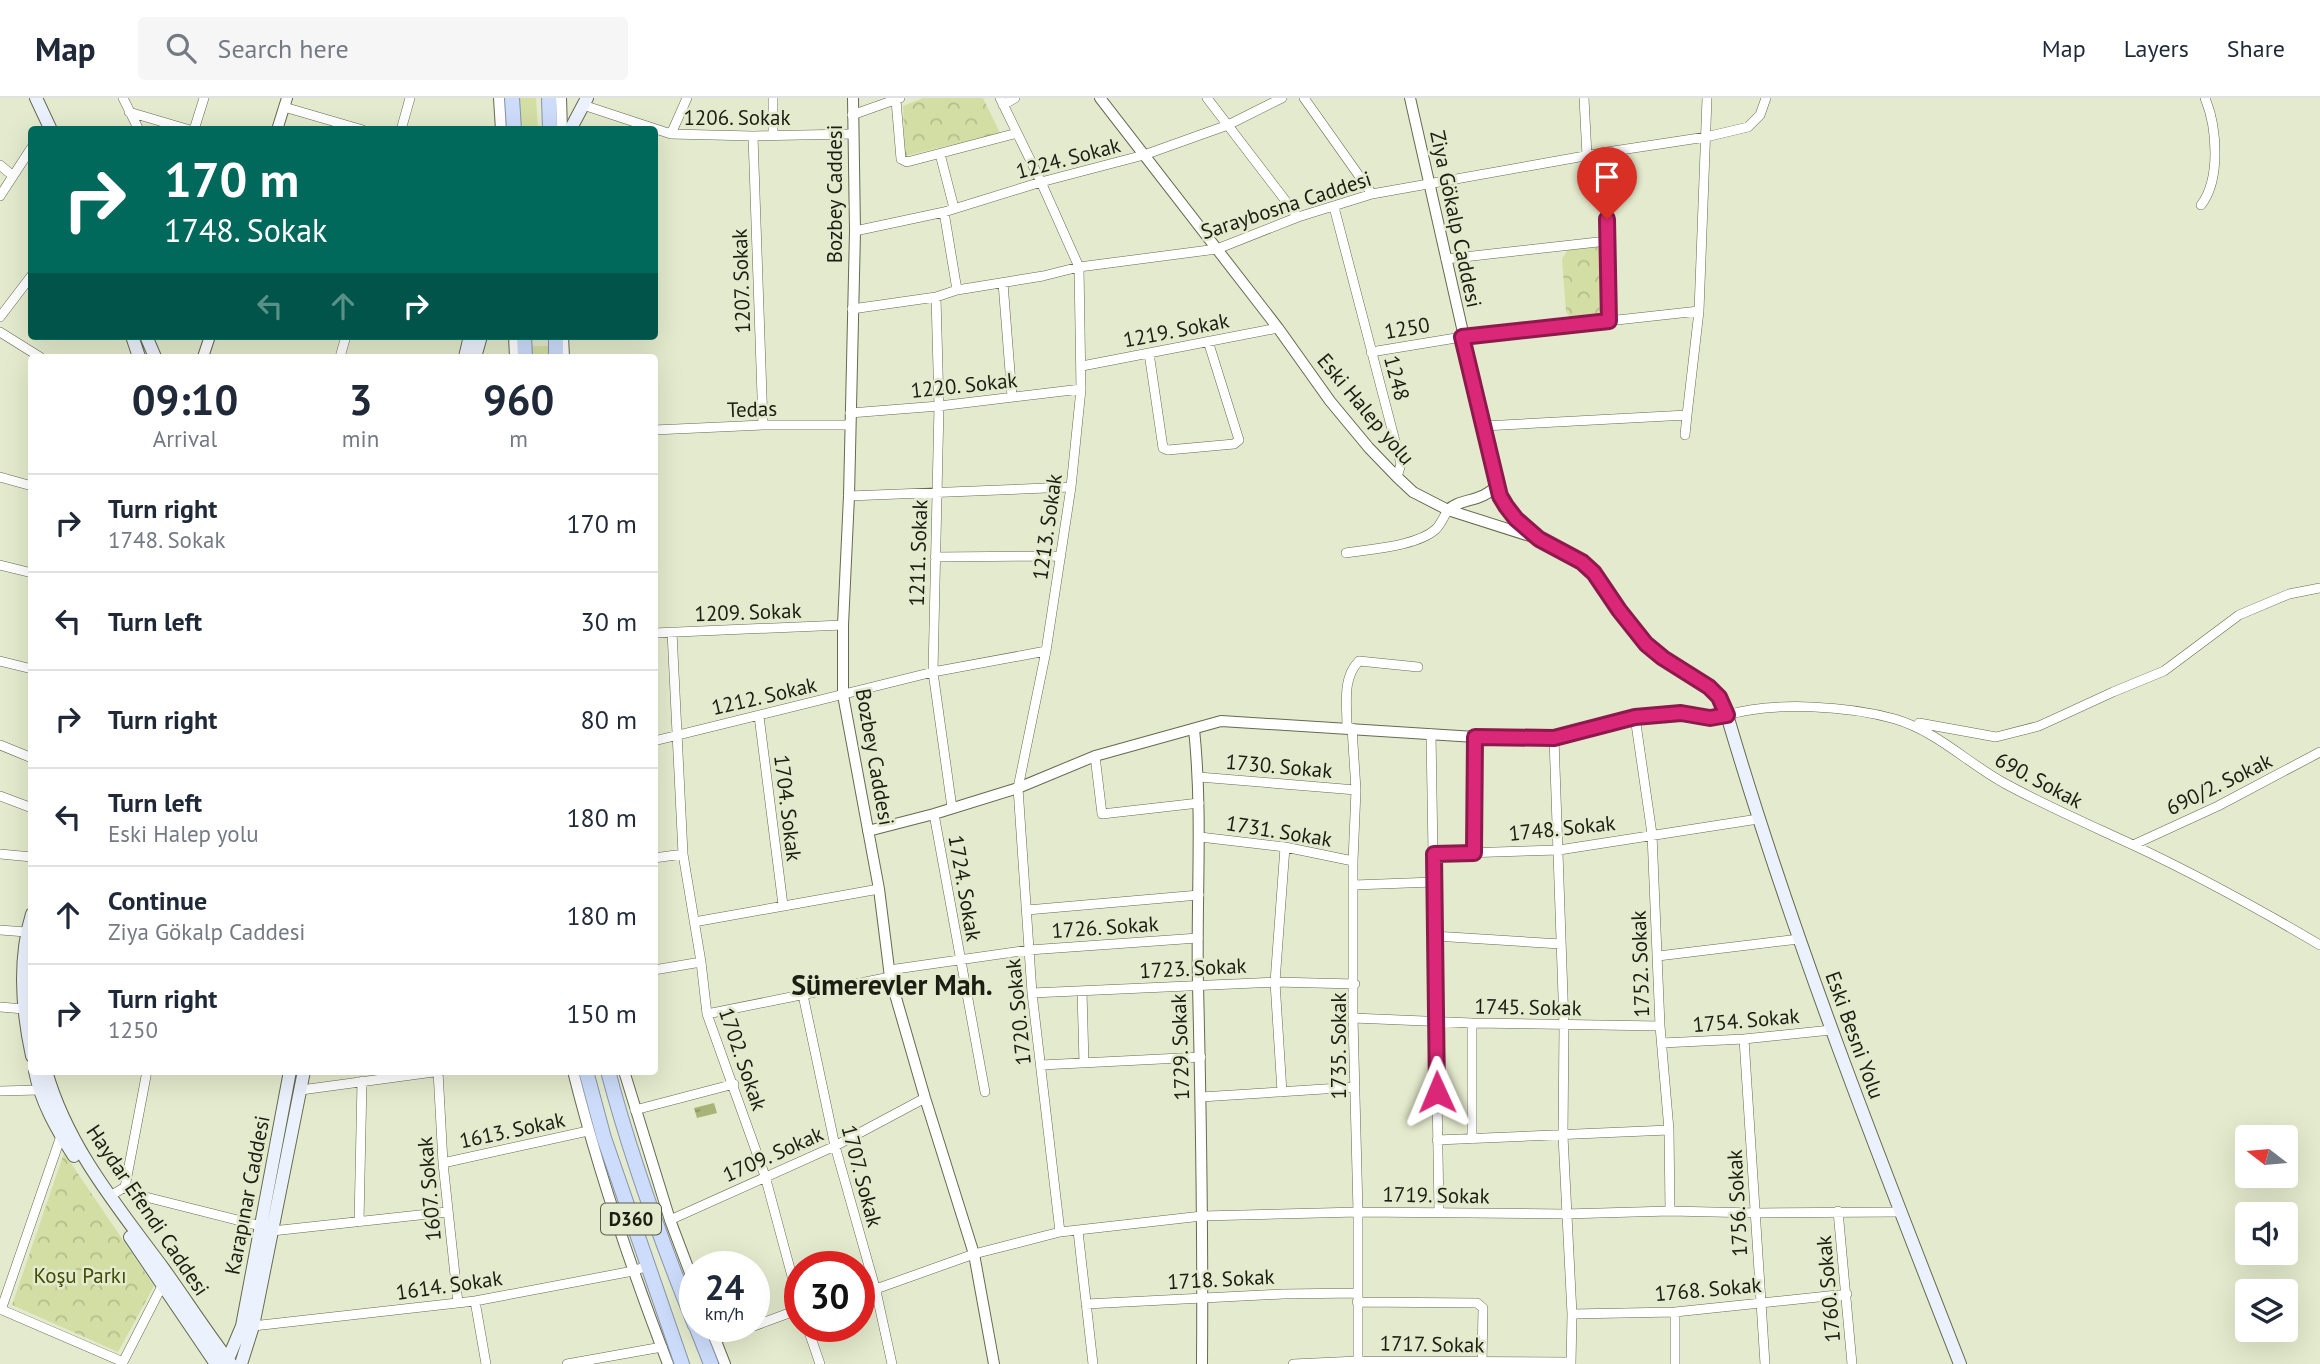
<!DOCTYPE html>
<html lang="en">
<head>
<meta charset="utf-8">
<style>
	body { margin:0; font-family:"PT Sans",sans-serif; background:#f6f6f7; color:#1f2937; height:100vh; display:flex; flex-direction:column; font-size:26px; white-space:nowrap }
	* { box-sizing:border-box; margin:0 }
	p { font-size:23px; color:#747a83 }
	.icon { flex:none; width:38px; height:38px; fill:none; stroke:currentColor; stroke-width:2; stroke-linecap:round; stroke-linejoin:round }
	.map { position:relative; flex:1; overflow:hidden }
	.panel { position:absolute; left:28px; top:256px; width:630px; height:721px; display:flex; flex-direction:column; background:#fff; border-radius:7px; box-shadow:0 7px 28px #0002 }
	.panel>* { flex:none }
	.hud { position:absolute; left:28px; top:28px; width:630px; height:214px; border-radius:7px; box-shadow:0 7px 28px #0002; background:#00695c; color:#fff; overflow:hidden }
	.needle { width:46px; rotate:286deg }
	.fabs { position:absolute; left:2235px; top:1027px; display:grid; gap:14px }
	.fabs a { display:grid; place-items:center; width:63px; height:63px; border-radius:7px; background:#fff; box-shadow:0 7px 28px #0002; font-size:35px }
	.speed { position:absolute; left:679px; top:1153px; display:flex; gap:14px; font-size:35px; font-weight:700; text-align:center }
	.speed>* { display:grid; place-content:center; width:91px; height:91px; border-radius:50%; background:#fff; box-shadow:0 7px 28px #0002; line-height:1 }
	.speed small { font-size:18px; font-weight:400 }
	.speed .limit { border:10px solid #d22; background:#fff; color:#111 }
	.pin { position:absolute; display:grid; place-items:center; width:60px; height:60px; color:#fff; margin:-72px -30px; border-radius:50% 50% 50% 0; rotate:-45deg; box-shadow:0 0 7px #0007 }
	.pin .icon { rotate:45deg }
	.me { position:absolute; width:77px; margin:-38px; rotate:359deg; stroke-linejoin:round; filter:drop-shadow(0 0 5px #0008) }
	.turn { display:flex; align-items:center; gap:24px; height:147px; padding:0 21px; font-size:32px }
	.turn .icon { width:91px; height:91px; stroke-width:2.5 }
	.turn b { display:block; font-size:49px; line-height:60px }
	.lanes { display:flex; align-items:center; height:66px; padding:0 21px; background:#0003; justify-content:center; gap:35px; direction:ltr }
	.lanes .off { opacity:.35 }
	.eta { display:flex; justify-content:space-evenly; align-items:center; height:119px; text-align:center }
	.eta b { font-size:42px; font-weight:700; line-height:49px }
	ul { padding:0; list-style:none }
	li { display:flex; align-items:center; gap:21px; height:98px; padding:0 21px; border-top:2px solid #e0e1e3 }
	li div { flex:1 }
	li b { display:block; font-size:26px }
	li em { font-style:normal }
	header { display:flex; align-items:center; gap:42px; box-sizing:border-box; height:98px; padding:0 35px; background:#fff; border-bottom:2px solid #e0e1e3 }
	header strong { font-size:33px }
	nav { display:flex; gap:38px; margin-inline-start:auto; font-size:24px }
	.search { width:490px; height:63px; background:#f6f6f7; display:flex; align-items:center; gap:18px; box-sizing:border-box; padding:0 24px; border-radius:7px; color:#747a83; font-size:26px }
	.map>svg:first-child { display:block }
	.grass { fill:#d2dea4 }
	.park { fill:url(#park-crowns) }
	.water { fill:url(#water-ripples) }
	.lines { fill:none; stroke-linecap:round; stroke-linejoin:round }
	.minor-casing { stroke:#656a50; stroke-width:10 }
	.tertiary-casing { stroke:#656a50; stroke-width:12 }
	.secondary-casing { stroke:#656a50; stroke-width:14 }
	.trunk-casing { stroke:#8794a9; stroke-width:16 }
	.minor { stroke:#fff; stroke-width:9 }
	.tertiary { stroke:#fff; stroke-width:10 }
	.secondary { stroke:#ecf2fd; stroke-width:12 }
	.trunk { stroke:#ccdcfa; stroke-width:14 }
	.route-casing { stroke:#8e194d; stroke-width:18 }
	.route { stroke:#db2777; stroke-width:12 }
	.labels { text-anchor:middle; dominant-baseline:central; stroke-width:5; stroke-linejoin:round; paint-order:stroke }
	.shield { fill:#e4eacd; stroke:#585b4c; stroke-width:2 }
	.shield-label { font-size:19px; font-weight:bold; fill:#1c1e14 }
	.street-label { font-size:21px; fill:#1c1e14; stroke:#e4eacd }
	.park-label { font-size:21px; fill:#434c04; stroke:#e4eacd }
	.district-label { font-size:28px; font-weight:bold; fill:#1c1e14; stroke:#e4eacd }
</style>
</head>
<body>
<header>
<strong>Map</strong>
<div class="search"><svg class="icon" aria-label="search" viewBox="0 0 24 24"><circle cx="10" cy="10" r="6"/><path d="M15 15l6 6"/></svg>Search here</div>
<nav><a>Map</a><a>Layers</a><a>Share</a></nav>
</header>
<div class="map">
<svg width="2320" height="1266" viewBox="0 0 2320 1266">
	<defs>
		<pattern id="park-crowns" width="20" height="18" patternUnits="userSpaceOnUse" patternTransform="scale(1.75)"><rect width="20" height="18" fill="#d2dea4"/><path d="M2 6a3 3 0 1 1 6 0M12 15a3 3 0 1 1 6 0" fill="none" stroke="#b4be8c"/></pattern>
		<pattern id="water-ripples" width="26" height="14" patternUnits="userSpaceOnUse" patternTransform="scale(1.75)"><rect width="26" height="14" fill="#a7b377"/><path d="M2 4q2-2 4 0t4 0M15 11q2-2 4 0t4 0" fill="none" stroke="#879160"/></pattern>
	</defs>
	<rect width="100%" height="100%" fill="#e4eacd"/>
	<path class="grass" d="M519,0H536L538,31H521Z
		M532,248H549V259H533Z"/>
	<path class="park" d="M923,0H983L1000,35L905,58L903,8Z
		M1595,148L1600,150L1602,153L1603,213L1597,217L1570,219L1566,214L1562,161L1568,151Z
		M64,1055L154,1188L118,1254L12,1207Z"/>
	<path class="water" d="M714,1005L717,1015L697,1020L694,1010Z"/>
	<g class="lines">
		<defs>
			<path id="minor" d="M123,0L139,32
				M1000,0L1041,84L1079,169L1081,291L1071,389L1046,553L1018,690L1032,895L1060,1134
				M1207,0L1298,119
				M1304,0L1372,96
				M1584,0L1587,58
				M896,2L901,61L907,64L1017,35
				M583,7L671,36L753,38L853,36
				M1003,7L1015,0
				M284,9L363,32
				M129,14L190,32
				M852,17L900,0
				M194,32L204,0
				M401,32L410,0
				M671,36L687,0
				M773,37V0
				M753,38L763,327
				M1607,54L1609,223
				M940,56L954,110
				M0,67L13,78
				M0,98L32,49
				M2201,107C2221,81 2217,29 2205,0
				M1334,109L1401,366L1397,379
				M944,114L957,192
				M855,133L944,114L1041,84L1144,57L1228,27L1282,0
				M1446,161L1607,143
				M1003,185L1012,299
				M936,199L939,308L933,574L952,710
				M852,211L936,199L957,192L1043,178L1079,169L1217,151L1298,119L1372,96L1607,54L1706,39L1748,29L1760,17L1766,0
				M0,219L32,177
				M0,234L40,259
				M1371,254L1462,239L1699,213
				M1149,255L1163,350L1168,352L1234,346L1239,342L1208,243
				M340,259L346,238
				M1082,268L1278,230
				M850,315L939,308L1081,291
				M1484,328L1687,317L1699,213L1707,0
				M654,332L763,327H850
				M1685,337L1687,317
				M0,379L32,388
				M849,398L1071,389
				M1346,455C1370,451 1418,448 1436,431C1441,426 1444,418 1448,412
				M935,459L1061,458
				M0,467L32,475
				M672,534L683,756L701,864L707,916L765,1078L800,1208
				M654,535L843,527
				M0,563L32,571
				M1727,617C1774,603 1848,608 1895,621C1938,634 1966,664 2004,685C2046,708 2090,727 2133,747C2197,777 2259,811 2320,847
				M759,618L783,807
				M1635,619L1652,736L1660,928L1669,1032L1670,1113
				M1919,625L1996,639L2039,628L2113,594L2164,573L2239,517L2289,496L2320,490
				M1347,629C1347,606 1342,580 1359,563L1418,569
				M1352,630L1356,692L1353,763V920L1358,1114V1266
				M1431,636L1439,1114
				M1554,640L1564,927L1563,1038L1572,1216L1571,1266
				M654,643L933,574L1046,553
				M0,647L32,660
				M1095,658L1102,716L1199,705
				M1199,679L1356,692
				M0,698L32,710
				M934,716L985,994
				M1200,739L1285,749L1353,763
				M2133,747L2218,708L2320,654
				M1474,755L1475,639
				M0,756L32,759
				M1434,756L1559,752L1758,721
				M654,760L683,756
				M1354,787L1434,784
				M1027,812L1199,797
				M694,824L879,791
				M0,832L26,834
				M1434,838L1561,846
				M1658,858L1799,841
				M654,872L701,864
				M889,872L1029,852L1198,840
				M1082,893L1084,965
				M1032,895L1275,884L1355,886
				M803,897L835,1048L876,1193L892,1266
				M0,909L24,911
				M707,916L890,879
				M1353,920L1472,925L1660,928
				M1472,925V1041
				M1744,941L1765,1266
				M1662,945L1744,941L1831,932
				M1041,967L1201,959
				M438,973L443,1065L458,1205
				M301,992L441,973
				M0,993L39,992
				M1282,994L1275,884L1285,749
				M1201,999L1355,989
				M635,1012L734,986
				M1437,1042L1669,1032
				M443,1065L588,1033
				M125,1089L134,1096L261,1128
				M110,1098L125,1089L147,973
				M1838,1113L1852,1266
				M670,1122L835,1048L925,1000
				M359,1124L362,983
				M272,1133L447,1114
				M1078,1133L1093,1266
				M859,1197L974,1156L1060,1134L1202,1118L1358,1114L1565,1116L1670,1113L1756,1115L1901,1114
				M475,1203L486,1266
				M1357,1204L1477,1205L1483,1210L1482,1265
				M1086,1206L1283,1196L1357,1195
				M0,1211L123,1264
				M1,1212L61,1038
				M1572,1216L1675,1214L1847,1196
				M253,1228L475,1203L633,1173L647,1168
				M754,1228L800,1211
				M807,1228L820,1266
				M715,1242L753,1228
				M122,1266L163,1186
				M567,1266L662,1249
				M1293,1266L1358,1263L1570,1264
				M1675,1266V1214"/>
			<path id="tertiary" d="M499,0L501,32
				M561,0L562,32
				M853,0L855,133L849,398L843,527V597L879,791L890,879L925,1000L974,1156L994,1266
				M1410,0L1500,398L1516,421L1536,438
				M277,32L287,0
				M514,238L515,259
				M563,238L564,259
				M203,259L210,238
				M1448,412C1461,399 1481,406 1498,386
				M1194,631C1203,717 1196,801 1198,887C1201,1013 1203,1140 1202,1266
				M868,733L934,716L1018,690L1095,658L1221,623L1475,639L1554,640L1635,619L1681,615L1711,620L1727,617L1719,599L1709,589L1663,560L1646,546L1619,512L1594,475L1582,464L1539,441L1448,412L1413,394L1397,379L1369,350L1330,303L1278,230L1100,0
				M573,973C598,1073 631,1170 668,1266
				M624,973L670,1122L695,1188
				M710,1228L725,1266"/>
			<path id="secondary" d="M36,0L51,32
				M570,32L587,0
				M132,238L139,259
				M146,238L155,259
				M465,259L470,238
				M475,259L481,238
				M1727,617C1792,838 1876,1052 1960,1266
				M32,816C18,862 22,912 32,958
				M35,973C41,1004 57,1032 74,1058
				M46,973C67,1048 117,1108 163,1170C186,1202 207,1235 231,1266
				M130,1139L216,1266
				M226,1266L242,1228L290,973
				M241,1266L253,1228L304,973"/>
			<path id="trunk" d="M512,0L514,32
				M549,0L550,32
				M524,238L525,259
				M556,259V238
				M586,973L604,1040L682,1266
				M608,973C631,1060 661,1143 695,1227
				M696,1228L711,1266"/>
		</defs>
		<use href="#minor" class="minor-casing"/>
		<use href="#tertiary" class="tertiary-casing"/>
		<use href="#secondary" class="secondary-casing"/>
		<use href="#trunk" class="trunk-casing"/>
		<use href="#minor" class="minor"/>
		<use href="#tertiary" class="tertiary"/>
		<use href="#secondary" class="secondary"/>
		<use href="#trunk" class="trunk"/>
	</g>
	<g class="lines">
		<defs>
			<path id="route" d="M1437,994L1434,756L1474,755L1475,639L1554,640L1635,619L1681,615L1710,620L1727,617L1719,599L1709,589L1663,560L1646,546L1619,512L1594,475L1582,464L1539,441L1516,421L1506,408L1500,398L1462,239L1609,223L1607,121"/>
		</defs>
		<use href="#route" class="route-casing"/>
		<use href="#route" class="route"/>
	</g>
	<g class="labels">
		<rect class="shield" x="601" y="1105.5" width="60" height="31" rx="5"/>
		<g class="shield-label">
			<text x="631" y="1121">D360</text>
		</g>
		<g class="street-label">
			<text x="737" y="19">1206. Sokak</text>
			<text transform="translate(1068 60) rotate(-15)">1224. Sokak</text>
			<text transform="translate(834 96) rotate(-90)">Bozbey Caddesi</text>
			<text transform="translate(1286 107) rotate(-18)">Saraybosna Caddesi</text>
			<text transform="translate(1456 121) rotate(78)">Ziya Gökalp Caddesi</text>
			<text transform="translate(741 183) rotate(-92)">1207. Sokak</text>
			<text transform="translate(1407 230) rotate(-10)">1250</text>
			<text transform="translate(1176 232) rotate(-11)">1219. Sokak</text>
			<text transform="translate(1397 280) rotate(75)">1248</text>
			<text transform="translate(964 287) rotate(-6)">1220. Sokak</text>
			<text transform="translate(752 311) rotate(-2)">Tedas</text>
			<text transform="translate(1366 311) rotate(50)">Eski Halep yolu</text>
			<text transform="translate(1047 429) rotate(-82)">1213. Sokak</text>
			<text transform="translate(918 455) rotate(-88)">1211. Sokak</text>
			<text transform="translate(748 514) rotate(-2)">1209. Sokak</text>
			<text transform="translate(764 598) rotate(-13)">1212. Sokak</text>
			<text transform="translate(875 659) rotate(80)">Bozbey Caddesi</text>
			<text transform="translate(1279 668) rotate(5)">1730. Sokak</text>
			<text transform="translate(2039 682) rotate(28)">690. Sokak</text>
			<text transform="translate(2219 686) rotate(-26)">690/2. Sokak</text>
			<text transform="translate(788 710) rotate(83)">1704. Sokak</text>
			<text transform="translate(1562 730) rotate(-6)">1748. Sokak</text>
			<text transform="translate(1279 733) rotate(9)">1731. Sokak</text>
			<text transform="translate(965 790) rotate(80)">1724. Sokak</text>
			<text transform="translate(1105 829) rotate(-4)">1726. Sokak</text>
			<text transform="translate(1640 866) rotate(-92)">1752. Sokak</text>
			<text transform="translate(1193 870) rotate(-3)">1723. Sokak</text>
			<text transform="translate(1528 909) rotate(1)">1745. Sokak</text>
			<text transform="translate(1018 914) rotate(-96)">1720. Sokak</text>
			<text transform="translate(1746 922) rotate(-5)">1754. Sokak</text>
			<text transform="translate(1855 937) rotate(70)">Eski Besni Yolu</text>
			<text transform="translate(1338 948) rotate(-90)">1735. Sokak</text>
			<text transform="translate(1180 949) rotate(-92)">1729. Sokak</text>
			<text transform="translate(743 961) rotate(71)">1702. Sokak</text>
			<text transform="translate(512 1032) rotate(-12)">1613. Sokak</text>
			<text transform="translate(773 1056) rotate(-24)">1709. Sokak</text>
			<text transform="translate(862 1078) rotate(75)">1707. Sokak</text>
			<text transform="translate(429 1091) rotate(-95)">1607. Sokak</text>
			<text transform="translate(247 1097) rotate(-79)">Karapınar Caddesi</text>
			<text transform="translate(1436 1097) rotate(1)">1719. Sokak</text>
			<text transform="translate(1737 1105) rotate(-93)">1756. Sokak</text>
			<text transform="translate(148 1112) rotate(56)">Haydar Efendi Caddesi</text>
			<text transform="translate(1221 1181) rotate(-3)">1718. Sokak</text>
			<text transform="translate(449 1187) rotate(-8)">1614. Sokak</text>
			<text transform="translate(1708 1191) rotate(-5)">1768. Sokak</text>
			<text transform="translate(1828 1191) rotate(-95)">1760. Sokak</text>
			<text transform="translate(1432 1246) rotate(1)">1717. Sokak</text>
		</g>
		<g class="park-label">
			<text x="80" y="1177">Koşu Parkı</text>
		</g>
		<g class="district-label">
			<text x="892" y="886">Sümerevler Mah.</text>
		</g>
	</g>
</svg>
<div class="fabs">
<a><svg class="needle" viewBox="-14 -14 28 28"><path d="M0-13l5 13h-10z" fill="#e53935"/><path d="M0 13l5-13h-10z" fill="#747a83"/></svg></a>
<a><svg class="icon" aria-label="sound" viewBox="0 0 24 24"><path d="M4 9h4l5-4v14l-5-4H4zM17 9q2 3 0 6"/></svg></a>
<a><svg class="icon" aria-label="layers" viewBox="0 0 24 24"><path d="M12 4l9 5-9 5-9-5zM3 14l9 5 9-5"/></svg></a>
</div>
<div class="speed"><div>24<small>km/h</small></div><div class="limit">30</div></div>
<div class="pin" style="left:1607px;top:121px;background:#d93025"><svg class="icon" aria-label="arrive" viewBox="0 0 24 24"><path d="M6 21V4h12l-3 4 3 4H6"/></svg></div>
<svg class="me" style="left:1437px;top:994px" viewBox="-20 -20 40 40"><path d="M0-17L14 15 0 8-14 15z" fill="#db2777" stroke="#fff" stroke-width="4"/></svg>
<div class="hud">
<div class="turn"><svg class="icon" aria-label="right" viewBox="0 0 24 24"><path d="M7 20v-9h11M14 6l5 5-5 5"/></svg><div><b>170 m</b>1748. Sokak</div></div>
<div class="lanes"><svg class="icon off" aria-label="left" viewBox="0 0 24 24"><path d="M17 20v-9H6M10 6l-5 5 5 5"/></svg><svg class="icon off" aria-label="ahead" viewBox="0 0 24 24"><path d="M12 20V5M6 11l6-6 6 6"/></svg><svg class="icon" aria-label="right" viewBox="0 0 24 24"><path d="M7 20v-9h11M14 6l5 5-5 5"/></svg></div>
</div>
<section class="panel">
<div class="eta">
<div><b>09:10</b><p>Arrival</p></div>
<div><b>3</b><p>min</p></div>
<div><b>960</b><p>m</p></div>
</div>
<ul>
<li><svg class="icon" aria-label="right" viewBox="0 0 24 24"><path d="M7 20v-9h11M14 6l5 5-5 5"/></svg><div><b>Turn right</b><p>1748. Sokak</p></div><em>170 m</em></li>
<li><svg class="icon" aria-label="left" viewBox="0 0 24 24"><path d="M17 20v-9H6M10 6l-5 5 5 5"/></svg><div><b>Turn left</b></div><em>30 m</em></li>
<li><svg class="icon" aria-label="right" viewBox="0 0 24 24"><path d="M7 20v-9h11M14 6l5 5-5 5"/></svg><div><b>Turn right</b></div><em>80 m</em></li>
<li><svg class="icon" aria-label="left" viewBox="0 0 24 24"><path d="M17 20v-9H6M10 6l-5 5 5 5"/></svg><div><b>Turn left</b><p>Eski Halep yolu</p></div><em>180 m</em></li>
<li><svg class="icon" aria-label="ahead" viewBox="0 0 24 24"><path d="M12 20V5M6 11l6-6 6 6"/></svg><div><b>Continue</b><p>Ziya Gökalp Caddesi</p></div><em>180 m</em></li>
<li><svg class="icon" aria-label="right" viewBox="0 0 24 24"><path d="M7 20v-9h11M14 6l5 5-5 5"/></svg><div><b>Turn right</b><p>1250</p></div><em>150 m</em></li>
</ul>
</section>
</div>
</body>
</html>
